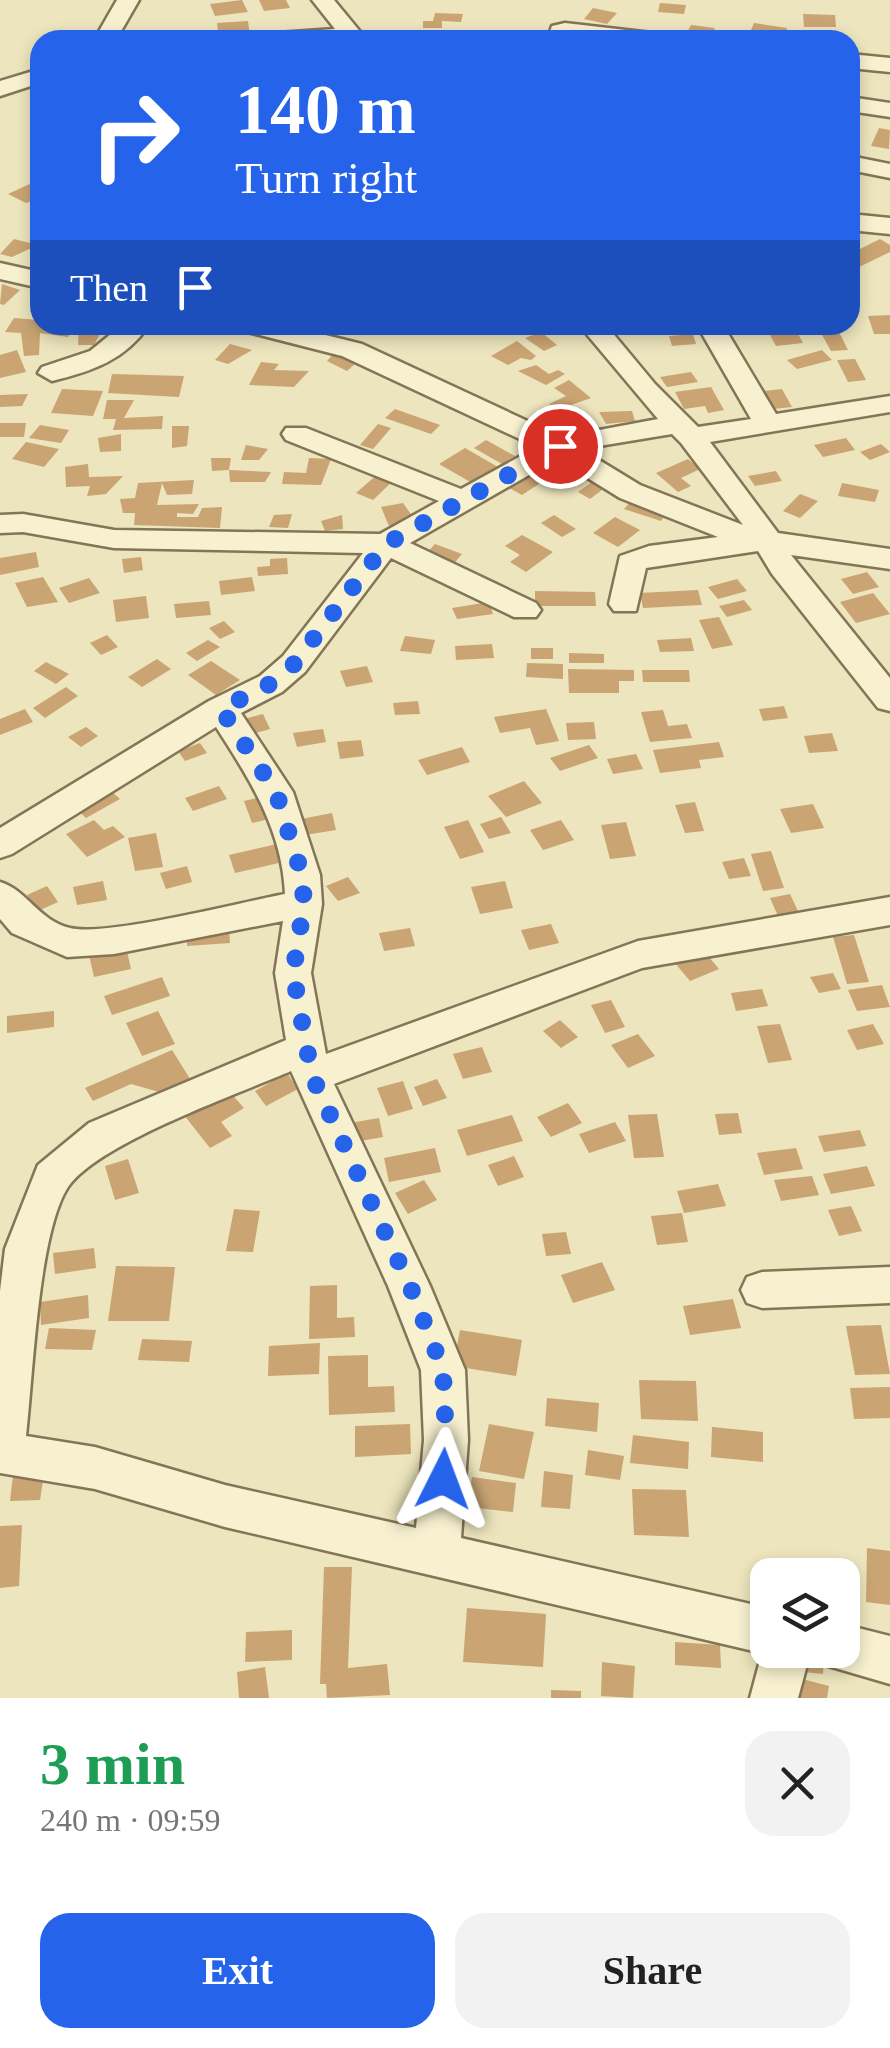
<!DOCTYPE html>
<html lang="en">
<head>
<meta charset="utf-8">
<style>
	body { margin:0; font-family:"Times New Roman",serif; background:#f2f2f2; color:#222; height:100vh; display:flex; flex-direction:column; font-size:38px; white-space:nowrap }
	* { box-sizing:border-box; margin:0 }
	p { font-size:32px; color:#767676 }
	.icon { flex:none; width:55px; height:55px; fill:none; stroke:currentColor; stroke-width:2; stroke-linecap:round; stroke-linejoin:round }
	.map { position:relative; height:1698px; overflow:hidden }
	.side { display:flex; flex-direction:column; background:#fff; flex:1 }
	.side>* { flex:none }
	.guide { position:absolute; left:30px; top:30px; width:830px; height:305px; border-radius:30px; box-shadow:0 5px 15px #0003; background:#2563eb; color:#fff; overflow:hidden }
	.buttons { position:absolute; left:750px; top:1558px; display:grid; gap:20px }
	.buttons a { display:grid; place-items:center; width:110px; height:110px; border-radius:20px; background:#fff; box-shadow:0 5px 15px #0003; font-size:50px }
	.pin { position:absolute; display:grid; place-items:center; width:85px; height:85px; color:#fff; margin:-42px; border:5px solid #fff; border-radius:50%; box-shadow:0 2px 10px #0007 }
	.me { position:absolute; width:110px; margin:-55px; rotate:3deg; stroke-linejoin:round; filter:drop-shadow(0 0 8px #0008) }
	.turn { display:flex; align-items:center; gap:35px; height:210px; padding:0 40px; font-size:45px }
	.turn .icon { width:130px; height:130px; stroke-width:2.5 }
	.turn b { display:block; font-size:70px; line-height:85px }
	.then { display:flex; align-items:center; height:95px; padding:0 40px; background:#0003; gap:20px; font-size:38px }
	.round { display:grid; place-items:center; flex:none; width:105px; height:105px; border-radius:30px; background:#f2f2f2 }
	.summary { display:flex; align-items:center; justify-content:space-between; height:170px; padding:0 40px }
	h1 { font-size:60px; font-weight:700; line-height:75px; color:#1e9e55 }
	.action { display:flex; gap:20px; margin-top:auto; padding:20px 40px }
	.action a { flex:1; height:115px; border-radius:30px; background:#2563eb; color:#fff; font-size:40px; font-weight:700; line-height:115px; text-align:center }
	.action a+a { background:#f2f2f2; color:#222 }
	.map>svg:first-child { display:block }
	.building { fill:#caa473 }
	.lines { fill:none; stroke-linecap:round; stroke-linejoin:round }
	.street-casing { stroke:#837557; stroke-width:5 }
	.street { fill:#f8f1d0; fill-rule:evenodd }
	.route { stroke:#2563eb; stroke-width:18; stroke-dasharray:0 32.4 }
</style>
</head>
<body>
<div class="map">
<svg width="890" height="1698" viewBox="0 0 890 1698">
	<rect width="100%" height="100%" fill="#ece5bd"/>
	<path class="building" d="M242,0L248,12L215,16L210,4Z
		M259,0H286L290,8L264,11Z
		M660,3L686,5L684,14L658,12Z
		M593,8L617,13L607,24L584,19Z
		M435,13L463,14L461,22L442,21V28H423V21H433Z
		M803,14L835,15L836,27H804Z
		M248,21L250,36L219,38L217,23Z
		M754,23L787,28V34L751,30Z
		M691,25L715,28L709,40H683Z
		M794,30L820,32L819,40H794Z
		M879,128L890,130L889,149L871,146Z
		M34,182L40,184V198L26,203L8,194Z
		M14,239L38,245L12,257L0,254Z
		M880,239L890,245V252L857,268L850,264V254Z
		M2,284L20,290L4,305L0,304Z
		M890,315V334H874L868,316Z
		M14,318L40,320V325H75L68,337L40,333L39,355L24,356L21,333L5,332Z
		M79,325H91L104,326L94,345H78Z
		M541,332L557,345L544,351L525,338Z
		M797,332L803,343L776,346L770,335Z
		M839,332L848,350L831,351L821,333Z
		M693,334L696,344L672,346L669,336Z
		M517,341L536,356L531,360L521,358L508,365L491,356Z
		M230,344L252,350L228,364L215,360Z
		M17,350L26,372L0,378V355Z
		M822,350L832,360L797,369L787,360Z
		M334,353L357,362L347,371L327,361Z
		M855,359L866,380L848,382L837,360Z
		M261,362L279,364L274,370L309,371L294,387L249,385Z
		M536,365L549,374L558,370L565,374L546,385L518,371Z
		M691,372L698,382L667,387L660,377Z
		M112,374L184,376L179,397L108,393Z
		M569,380L591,398L557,410L549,404L566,396L554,388Z
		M711,387L724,410L708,413L705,406L684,409L675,392Z
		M62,389L103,391L93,416L51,413Z
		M782,389L792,407L774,409L764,391Z
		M28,394L22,406L0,407V395Z
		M107,400H134L124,418L163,416L162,429L113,430L116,419H103Z
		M395,409L440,425L431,434L385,418Z
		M632,411L635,421L606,424L599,412Z
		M573,413L583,432L565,433L559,415Z
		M0,423H26L24,437H0Z
		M378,424L391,428L373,449L360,445Z
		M40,425L69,430L61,443L29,438Z
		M172,426H189L187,446L172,448Z
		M121,434V451L100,452L98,438Z
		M846,438L855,450L823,457L814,445Z
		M486,440L515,456L502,464L474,448Z
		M26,442L59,449L44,467L12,459Z
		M881,444L890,452L870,460L860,452Z
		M246,445L268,449L259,460H241Z
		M465,448L498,467L472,483L439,464Z
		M211,458H231L229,470L212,471Z
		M309,458L331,459L321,485L282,484L284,472L306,473Z
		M688,459L700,469L681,478L691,486L678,492L656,473Z
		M541,463L557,472L522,495L506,486Z
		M88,464L89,477L123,476L106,494L87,496L90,486L66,487L65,467Z
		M229,470L271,472L265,482H230Z
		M776,471L782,481L755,486L748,476Z
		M380,472L396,478L373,500L356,493Z
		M599,477L611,483L590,499L578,492Z
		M194,480L192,494L167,495L162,483L157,505L199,504L193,514L177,513V517H198L202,508L222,507L220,528L134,525L135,513H123L120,499L135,498L138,483Z
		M842,483L879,490L875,502L838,496Z
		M800,494L818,501L800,518L783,511Z
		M632,500L668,511L661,521L624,509Z
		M403,503L415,520L389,526L381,507Z
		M292,514L288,528L269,527L274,515Z
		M342,515L343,529L325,531L321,521Z
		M554,515L576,529L562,537L541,523Z
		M615,517L640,530L618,547L593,533Z
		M522,535L553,552L526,572L510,562L520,555L505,546Z
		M435,544L462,554L451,567L423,557Z
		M36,552L39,567L0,575V558Z
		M141,557L143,570L124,573L122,559Z
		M287,558L288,574L258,576L257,567L270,566V559Z
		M867,572L879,587L853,594L841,579Z
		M43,577L58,602L27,607L15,583Z
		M252,577L255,591L221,595L219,581Z
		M89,578L100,593L69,603L59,588Z
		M737,579L747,591L718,599L708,587Z
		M698,590L702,605L643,608L640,593Z
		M535,591L595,592L596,606H535Z
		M873,593L890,614L856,623L840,602Z
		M146,596L149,618L116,622L113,600Z
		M744,600L752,610L727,617L719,606Z
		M209,601L211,615L176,618L174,604Z
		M489,602L493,614L457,619L452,608Z
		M719,617L733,645L712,649L699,620Z
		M224,621L235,632L220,639L209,628Z
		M107,635L118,647L101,655L90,643Z
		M405,636L435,640L431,654L400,651Z
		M691,638L694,651L660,652L657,640Z
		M208,640L220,647L197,661L186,653Z
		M492,644L494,658L456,660L455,646Z
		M531,648H553V659H531Z
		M569,653L604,654V663H569Z
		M157,659L171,669L142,687L128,677Z
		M211,661L240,680L216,695L188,675Z
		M46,662L69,674L56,684L34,671Z
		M527,663L563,664V679L526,677Z
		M367,666L373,682L346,687L340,671Z
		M568,669L634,670V681H619V693H569Z
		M642,670H689L690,682H643Z
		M66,687L78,696L45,718L33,708Z
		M418,701L420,714L395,715L393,703Z
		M784,706L788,718L763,721L759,709Z
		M25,709L33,722L0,735V719Z
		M546,709L559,741L536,745L530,728L500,733L494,717Z
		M663,710L668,726L687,724L692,738L650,742L641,712Z
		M263,714L270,729L252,734L244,719Z
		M594,722L596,739L568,740L566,723Z
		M86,727L98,736L81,747L68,737Z
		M323,729L326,742L297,747L293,733Z
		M832,733L838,751L809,753L804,736Z
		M361,740L364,756L340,759L337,742Z
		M719,742L724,757L699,760L701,768L660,773L653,750Z
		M200,743L207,753L185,761L178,751Z
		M589,745L598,758L560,771L550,758Z
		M462,747L470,762L427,775L418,760Z
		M636,754L643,769L613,774L607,759Z
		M524,781L542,803L506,817L488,796Z
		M219,786L227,799L193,811L185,798Z
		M107,787L120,799L86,818L73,805Z
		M266,796L274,818L252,823L244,801Z
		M695,802L704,831L685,833L675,805Z
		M813,804L824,828L791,833L780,809Z
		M332,813L336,830L305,835L301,819Z
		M501,817L511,833L489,839L480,824Z
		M94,820L104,830L113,826L125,837L87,857L66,834Z
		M468,820L484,852L460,859L444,827Z
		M561,820L574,840L543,850L530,830Z
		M626,822L636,856L610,859L601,825Z
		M156,833L163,867L135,871L128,838Z
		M277,844L283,862L235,873L229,855Z
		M771,851L784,888L763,891L751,854Z
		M744,858L751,876L729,879L722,862Z
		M187,866L192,882L166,889L160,873Z
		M348,877L360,893L338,901L326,886Z
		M103,881L107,900L77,905L73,887Z
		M505,881L513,908L480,914L471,887Z
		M47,886L58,902L38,911L27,895Z
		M790,894L803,922L782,925L770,898Z
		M551,924L559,943L529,950L521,930Z
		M410,928L415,946L384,951L379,933Z
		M229,929L230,943L187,946V932Z
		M854,935L869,982L847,984L833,937Z
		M126,947L131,969L94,977L89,955Z
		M703,950L719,969L690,981L674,962Z
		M833,973L841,989L819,993L810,977Z
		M162,977L170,996L112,1015L104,996Z
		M882,985L890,1007L857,1011L848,990Z
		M762,989L768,1006L736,1011L731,993Z
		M611,1000L625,1027L605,1033L591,1005Z
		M54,1011V1027L7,1033V1016Z
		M158,1011L175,1044L142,1056L126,1023Z
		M560,1020L578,1037L561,1048L543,1031Z
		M780,1024L792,1060L768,1063L757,1026Z
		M873,1024L884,1044L857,1050L847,1030Z
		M638,1034L655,1056L628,1068L611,1045Z
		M482,1047L492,1072L463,1079L453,1054Z
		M172,1050L192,1082L166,1094L131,1084L93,1101L85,1088Z
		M287,1073L298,1089L266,1106L255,1091Z
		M437,1079L447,1098L423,1106L414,1087Z
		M403,1081L413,1109L388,1116L377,1088Z
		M228,1090L244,1108L221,1122L232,1136L210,1148L184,1115Z
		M568,1103L582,1123L551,1137L537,1117Z
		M738,1113L742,1133L719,1135L715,1114Z
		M657,1114L664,1157L634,1158L628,1115Z
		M512,1115L523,1141L467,1156L457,1130Z
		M379,1118L383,1137L355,1142L350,1123Z
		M615,1122L626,1141L589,1153L579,1134Z
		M860,1130L866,1146L824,1152L818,1136Z
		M435,1148L441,1172L389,1182L384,1158Z
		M796,1148L803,1169L764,1175L757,1153Z
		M514,1156L524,1177L498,1186L488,1165Z
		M128,1159L139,1193L115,1200L105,1166Z
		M867,1166L875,1186L831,1194L823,1174Z
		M812,1176L819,1195L781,1201L774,1180Z
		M424,1180L437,1200L408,1214L395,1193Z
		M718,1184L726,1206L684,1213L677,1191Z
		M851,1206L862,1231L839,1236L828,1210Z
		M234,1209L260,1211L253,1252L226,1251Z
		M682,1213L688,1242L657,1245L651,1216Z
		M566,1232L571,1254L546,1256L542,1234Z
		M94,1248L96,1268L55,1274L53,1253Z
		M602,1262L615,1290L573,1303L561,1275Z
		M116,1266L175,1267L169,1321H108Z
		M337,1285V1318L354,1317L355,1337L309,1339L310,1286Z
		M88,1295L89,1318L41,1325L40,1302Z
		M733,1299L741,1328L690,1335L683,1306Z
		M881,1325L890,1374L855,1375L846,1326Z
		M49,1328L96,1330L92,1350L45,1349Z
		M460,1330L522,1340L516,1376L453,1366Z
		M142,1339L192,1341L189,1362L138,1360Z
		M320,1343L319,1374L268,1376L269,1346Z
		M368,1355V1387L394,1386L395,1412L329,1415L328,1356Z
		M639,1380L696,1381L698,1421L641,1419Z
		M890,1387V1418L854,1419L850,1388Z
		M547,1398L599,1403L597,1432L545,1426Z
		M410,1424L411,1454L355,1457V1426Z
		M489,1424L534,1432L524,1479L479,1471Z
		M712,1427L763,1432V1462L711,1457Z
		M633,1435L689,1442L688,1469L630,1463Z
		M588,1450L624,1456L620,1480L585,1475Z
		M544,1471L573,1475L570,1509L541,1507Z
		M44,1474L40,1500L10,1501L13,1475Z
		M472,1477L516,1483L513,1512L468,1507Z
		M632,1489L686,1490L689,1537L634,1535Z
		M22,1525L19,1586L0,1588V1526Z
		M867,1548L890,1551V1605L866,1602Z
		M324,1567H352L348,1668L387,1664L390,1695L327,1698L326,1684H320Z
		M467,1608L546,1614L543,1667L463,1662Z
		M292,1630V1660L245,1662L246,1632Z
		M675,1642L720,1645L721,1668L675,1665Z
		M794,1650L824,1652L823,1674L794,1671Z
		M602,1662L635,1666L633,1698L601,1696Z
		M265,1667L269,1698H239L237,1672Z
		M791,1676L829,1686L827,1698H787Z
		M551,1690L581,1691V1698H551Z"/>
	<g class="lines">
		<defs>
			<path id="street" d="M117,0H139L116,40H94Z
				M312,0H334L367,40H267L278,33L335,29Z
				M565,23L652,33L663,40H547L552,26Z
				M850,54L890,58V72L850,68Z
				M40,69V83L0,96V81Z
				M850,97L890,103V117L850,111Z
				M850,156L890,164V178L850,170Z
				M850,214L890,218V234L850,230Z
				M0,263L40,272V288L0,279Z
				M122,325H149C125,360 93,371 52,381L38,373L42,367L90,351Z
				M240,325H285L362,344L562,437L658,419L579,325H606L655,384L698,427L751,419L697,325H723L776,414L890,396V412L710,442L778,533L890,549V569L791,555L890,678V711L878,708L772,574L758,551L646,568L636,611H614L609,604L620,556L649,546L718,537L620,498L557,459L410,543L536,603L541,610L536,617H514L391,558L305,672L282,692L241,713L293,792L320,875L322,904L311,973L326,1054L638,941L890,897V925L642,968L334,1084L430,1286L465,1370L468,1440L461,1538L768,1608V1650H811L798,1698H750L762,1653L225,1527L95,1489L0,1473V1291L5,1249L38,1165L89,1123L286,1040L275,973L283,921L114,954L67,957L12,933L0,919V882C27,890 39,921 70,928C106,937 242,902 285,894C282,829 250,780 216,727L12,854L0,858V828L209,701L260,676L283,656L363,553L114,548L23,532L0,533V515L23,514L114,530L380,534L439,501L286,440L282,434L286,428H306L461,489L537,447L342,356L244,331ZM672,434L681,443L743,525L640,485L581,449ZM291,1071L388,1286L421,1370L424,1440L416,1528L225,1485L95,1447L26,1436C33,1377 38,1233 68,1187C98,1143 238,1094 291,1071Z
				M890,1267V1303L762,1308L747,1303L741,1290L747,1277L762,1272Z
				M842,1624L890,1636V1684L825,1665L819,1650H842Z"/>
		</defs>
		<use href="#street" class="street-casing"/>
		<use href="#street" class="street"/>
	</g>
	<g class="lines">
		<path class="route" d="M443,1479L446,1440L443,1370L410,1286L312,1076L293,973L304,904L302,875L276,792L221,709L270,684L294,664L386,544L560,446"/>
	</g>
</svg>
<div class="buttons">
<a><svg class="icon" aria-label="layers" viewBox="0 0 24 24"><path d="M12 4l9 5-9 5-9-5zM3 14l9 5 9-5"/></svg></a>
</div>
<div class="pin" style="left:560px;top:446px;background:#d93025"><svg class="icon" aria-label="arrive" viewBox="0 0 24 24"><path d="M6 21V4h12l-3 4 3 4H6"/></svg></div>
<svg class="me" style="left:443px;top:1479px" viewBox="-20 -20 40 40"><path d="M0-17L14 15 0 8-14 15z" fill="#2563eb" stroke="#fff" stroke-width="4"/></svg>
<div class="guide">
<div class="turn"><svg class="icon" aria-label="right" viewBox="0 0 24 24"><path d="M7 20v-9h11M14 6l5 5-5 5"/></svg><div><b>140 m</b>Turn right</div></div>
<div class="then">Then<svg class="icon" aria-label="arrive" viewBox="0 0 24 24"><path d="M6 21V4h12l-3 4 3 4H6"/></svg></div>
</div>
</div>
<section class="side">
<div class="summary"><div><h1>3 min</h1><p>240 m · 09:59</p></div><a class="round"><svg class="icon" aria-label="close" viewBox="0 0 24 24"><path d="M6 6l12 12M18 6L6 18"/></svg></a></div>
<div class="action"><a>Exit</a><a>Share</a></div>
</section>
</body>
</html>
